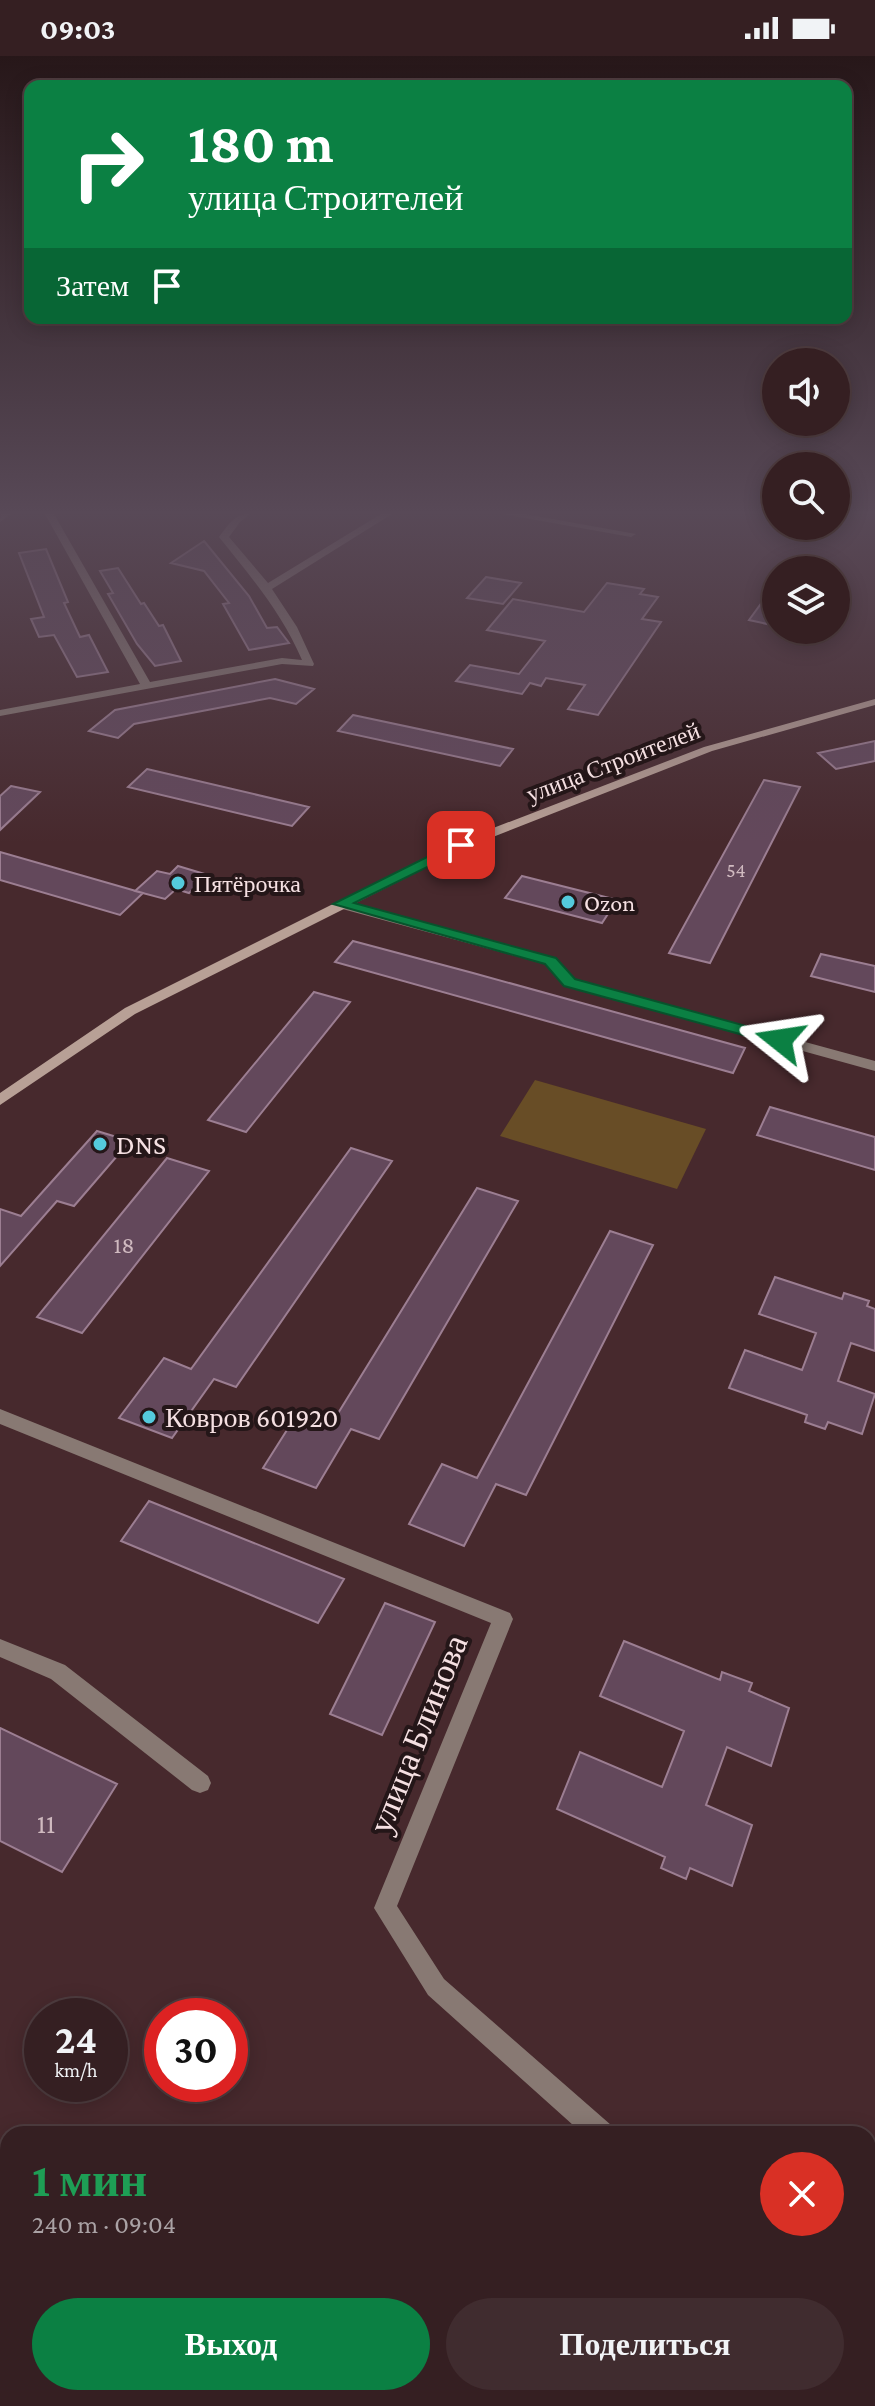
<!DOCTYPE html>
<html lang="ru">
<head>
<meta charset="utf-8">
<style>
	body { margin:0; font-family:"Crimson Pro",serif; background:#402c2f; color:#f1f3f6; height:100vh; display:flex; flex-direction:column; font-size:30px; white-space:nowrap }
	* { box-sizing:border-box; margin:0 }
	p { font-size:26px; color:#aaa2a5 }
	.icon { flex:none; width:44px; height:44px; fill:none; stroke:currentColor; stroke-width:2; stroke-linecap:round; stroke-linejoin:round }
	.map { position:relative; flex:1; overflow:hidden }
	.side { position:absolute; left:0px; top:2070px; width:876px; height:280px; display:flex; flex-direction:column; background:#351f22; border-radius:24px 24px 0 0; box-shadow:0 4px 20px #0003,0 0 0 2px #4f3d40 }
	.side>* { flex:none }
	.guide { position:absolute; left:24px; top:24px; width:828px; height:244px; border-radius:16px; box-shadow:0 4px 20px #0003,0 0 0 2px #4f3d40; background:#0b8043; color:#fff; overflow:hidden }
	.controls { position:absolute; left:762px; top:292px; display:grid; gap:16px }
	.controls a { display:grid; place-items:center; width:88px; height:88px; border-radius:50%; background:#351f22; box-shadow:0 4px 20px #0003,0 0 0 2px #4f3d40; font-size:40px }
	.speed { position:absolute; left:24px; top:1942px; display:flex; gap:16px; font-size:40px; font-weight:700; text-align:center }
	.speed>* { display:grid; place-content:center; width:104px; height:104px; border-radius:50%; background:#351f22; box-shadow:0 4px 20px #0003,0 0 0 2px #4f3d40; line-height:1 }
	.speed small { font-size:20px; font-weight:400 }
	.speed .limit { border:12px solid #d22; background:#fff; color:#111 }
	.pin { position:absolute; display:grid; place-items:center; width:68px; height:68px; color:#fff; margin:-34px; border-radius:16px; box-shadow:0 4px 12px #0006 }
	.me { position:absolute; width:88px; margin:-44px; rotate:285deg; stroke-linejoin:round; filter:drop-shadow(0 0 6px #0008) }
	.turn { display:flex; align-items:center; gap:28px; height:168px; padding:0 32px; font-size:36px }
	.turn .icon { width:104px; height:104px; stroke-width:2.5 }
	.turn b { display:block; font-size:56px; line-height:68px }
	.then { display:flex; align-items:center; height:76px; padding:0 32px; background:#0003; gap:16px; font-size:30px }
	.round { display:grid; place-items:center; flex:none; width:84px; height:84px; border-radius:42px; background:#402c2f }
	.summary { display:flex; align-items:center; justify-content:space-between; height:136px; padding:0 32px }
	h1 { font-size:48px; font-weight:700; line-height:60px; color:#1e9e55 }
	.cta { display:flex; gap:16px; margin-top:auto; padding:16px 32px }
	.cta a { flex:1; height:92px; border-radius:48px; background:#0b8043; color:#fff; font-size:32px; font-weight:700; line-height:92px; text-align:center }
	.cta a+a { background:#402c2f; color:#f1f3f6 }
	.status { display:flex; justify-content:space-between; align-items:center; height:56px; padding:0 40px; background:#351f22; direction:ltr }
	.status svg { height:22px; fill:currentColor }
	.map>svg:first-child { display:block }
	.green { fill:#684d26 }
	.building { fill:#63485b; stroke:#9c7e92; stroke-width:2 }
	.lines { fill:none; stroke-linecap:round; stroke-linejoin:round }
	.minor { fill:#887973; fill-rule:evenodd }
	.secondary { fill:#b8a096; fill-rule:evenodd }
	.route { fill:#0b8043; stroke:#07532c; stroke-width:2 }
	.poi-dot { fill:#54cadc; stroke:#241618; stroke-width:3 }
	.labels { text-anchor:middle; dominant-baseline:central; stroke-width:8; stroke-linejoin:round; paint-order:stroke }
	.far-number-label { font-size:20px; fill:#d0bac0 }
	.far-street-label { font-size:24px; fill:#f5e0e2; stroke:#241618 }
	.far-poi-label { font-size:24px; fill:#f5e0e2; stroke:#241618; text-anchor:start }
	.number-label { font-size:24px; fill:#d0bac0 }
	.poi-label { font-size:28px; fill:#f5e0e2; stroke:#241618; text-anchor:start }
	.near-number-label { font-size:28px; fill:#d0bac0 }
	.near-street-label { font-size:34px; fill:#f5e0e2; stroke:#241618 }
</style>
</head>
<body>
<div class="status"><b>09:03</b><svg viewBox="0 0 49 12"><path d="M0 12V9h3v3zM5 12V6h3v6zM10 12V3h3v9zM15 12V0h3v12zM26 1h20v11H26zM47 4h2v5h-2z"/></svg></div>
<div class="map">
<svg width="875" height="2350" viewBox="0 0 875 2350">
	<rect width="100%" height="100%" fill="#47292d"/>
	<path class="green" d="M535,1024L706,1073L677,1133L500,1080Z"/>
	<path class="building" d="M204,485L249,540L267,572L277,571L289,587L249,594L223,548L229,547L204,515L171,507Z
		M46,493L68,546L64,547L80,581L89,579L108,616L77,621L54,579L39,581L31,563L44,561L19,497Z
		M118,512L141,548L144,547L159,570L163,569L181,605L155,610L137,588L108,538L113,537L100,515Z
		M486,521L521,527L503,548L467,542Z
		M607,527L644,533L640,538L658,541L642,563L661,566L598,659L568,653L585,629L546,622L541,630L530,627L522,638L456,625L470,609L519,618L545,585L487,574L513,543L584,556Z
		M776,527V570L749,564Z
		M275,623L314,633L296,648L270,642L134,668L118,682L89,675L115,654Z
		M353,659L513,693L500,710L338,675Z
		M875,685V705L836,713L818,697Z
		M147,713L309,751L292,770L128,731Z
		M764,724L800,731L710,907L669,897Z
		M11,730L40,736L0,774V740Z
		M0,796L143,837L120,859L0,824Z
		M178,810L208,819L189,837L176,833L165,843L135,835L157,815L170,818Z
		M522,820L617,844L602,867L505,842Z
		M353,885L473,917L745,992L733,1017L335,906Z
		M821,898L875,910V936L811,920Z
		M314,936L350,946L246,1076L208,1064Z
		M770,1051L875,1081V1114L757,1079Z
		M97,1075L130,1085L74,1150L57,1145L0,1210V1153L21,1160Z
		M351,1092L392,1105L236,1331L214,1323L172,1382L119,1362L164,1302L191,1313Z
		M167,1102L209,1115L82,1277L37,1261Z
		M477,1132L518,1145L379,1383L351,1373L316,1432L263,1412L299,1355L332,1367Z
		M610,1175L653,1189L526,1439L496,1428L464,1490L409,1468L442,1408L477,1422Z
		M775,1221L842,1243L844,1237L869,1245L867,1250L875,1253V1295L851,1287L838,1325L875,1338L862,1378L828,1366L825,1373L805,1366L807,1359L729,1332L745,1294L802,1314L816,1277L759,1258Z
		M149,1445L344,1523L318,1567L121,1485Z
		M385,1547L435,1566L382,1679L330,1658Z
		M624,1585L720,1624L722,1616L752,1627L749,1635L789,1652L771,1710L727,1691L706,1749L752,1769L732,1830L690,1812L686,1823L661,1812L665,1801L557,1753L580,1696L662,1731L684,1675L600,1640Z
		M0,1672L117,1728L62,1816L0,1785Z"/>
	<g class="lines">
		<path class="minor" d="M11,458L0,466L1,458Z
			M45,458H54L150,626L282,602L302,604C282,557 251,521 219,481C229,468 234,458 250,458L240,466L229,481L268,527L381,458H392L272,533L297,571L314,608L313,610L282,608L0,660V654L140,628Z
			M503,458H525L636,478L631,481Z
			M340,844L555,902L574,923L875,1005V1015L564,929L545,908L335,851L334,848Z
			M0,1353L510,1557L513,1563L397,1850L444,1923L611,2069L614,2078H583L428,1939L374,1852L491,1567L0,1368Z
			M0,1583L65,1609L208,1720L211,1727L208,1734L200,1737L192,1734L51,1623L0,1601Z
			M868,2289L875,2292V2321L868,2318Z"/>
		<path class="secondary" d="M875,643V649L712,695L465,792L135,958L0,1049V1037L125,952L457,786L704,691Z"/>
	</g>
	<linearGradient id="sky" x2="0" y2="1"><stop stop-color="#271719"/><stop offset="0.58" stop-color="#584957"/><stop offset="1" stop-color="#584957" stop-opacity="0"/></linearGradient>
	<rect width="875" height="787" fill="url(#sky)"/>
	<path class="route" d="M461,784L466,786V792L354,847L556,902L575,923L786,981L788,984L780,989L564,930L545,908L333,848Z"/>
	<g class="poi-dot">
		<circle cx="178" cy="827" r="8"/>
		<circle cx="568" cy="846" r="8"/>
		<circle cx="100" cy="1088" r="8"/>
		<circle cx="149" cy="1361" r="8"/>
	</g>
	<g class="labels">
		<g class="far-number-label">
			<text x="736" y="814">54</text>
		</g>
		<g class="far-street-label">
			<text transform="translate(613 706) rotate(-21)">улица Строителей</text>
		</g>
		<g class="far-poi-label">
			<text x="194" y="827">Пятёрочка</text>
			<text x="584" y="846">Ozon</text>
		</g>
		<g class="number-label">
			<text x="124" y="1188">18</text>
		</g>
		<g class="poi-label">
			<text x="116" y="1088">DNS</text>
			<text x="165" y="1361">Ковров 601920</text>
		</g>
		<g class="near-number-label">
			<text x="46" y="1767">11</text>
		</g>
		<g class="near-street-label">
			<text transform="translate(418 1678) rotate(-68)">улица Блинова</text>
		</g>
	</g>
</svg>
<div class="controls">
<a><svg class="icon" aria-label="sound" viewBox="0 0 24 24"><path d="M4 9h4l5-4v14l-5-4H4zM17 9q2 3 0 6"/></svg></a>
<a><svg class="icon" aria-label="search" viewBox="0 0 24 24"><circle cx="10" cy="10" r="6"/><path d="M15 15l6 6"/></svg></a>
<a><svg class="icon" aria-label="layers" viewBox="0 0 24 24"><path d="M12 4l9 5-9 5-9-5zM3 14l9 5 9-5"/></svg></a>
</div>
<div class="speed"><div>24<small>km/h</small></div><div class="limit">30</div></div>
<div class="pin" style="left:461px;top:789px;background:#d93025"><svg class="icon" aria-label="arrive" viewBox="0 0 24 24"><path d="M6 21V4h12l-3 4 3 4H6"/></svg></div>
<svg class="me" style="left:780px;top:984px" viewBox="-20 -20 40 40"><path d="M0-17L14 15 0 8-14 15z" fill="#0b8043" stroke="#fff" stroke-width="4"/></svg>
<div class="guide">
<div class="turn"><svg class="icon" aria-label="right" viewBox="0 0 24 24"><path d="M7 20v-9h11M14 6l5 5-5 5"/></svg><div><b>180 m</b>улица Строителей</div></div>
<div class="then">Затем<svg class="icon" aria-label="arrive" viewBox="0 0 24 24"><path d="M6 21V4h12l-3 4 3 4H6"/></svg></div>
</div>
<section class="side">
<div class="summary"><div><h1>1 мин</h1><p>240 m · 09:04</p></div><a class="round" style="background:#d93025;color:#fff"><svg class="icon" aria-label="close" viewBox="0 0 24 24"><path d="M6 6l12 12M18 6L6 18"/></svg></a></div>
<div class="cta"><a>Выход</a><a>Поделиться</a></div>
</section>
</div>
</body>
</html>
